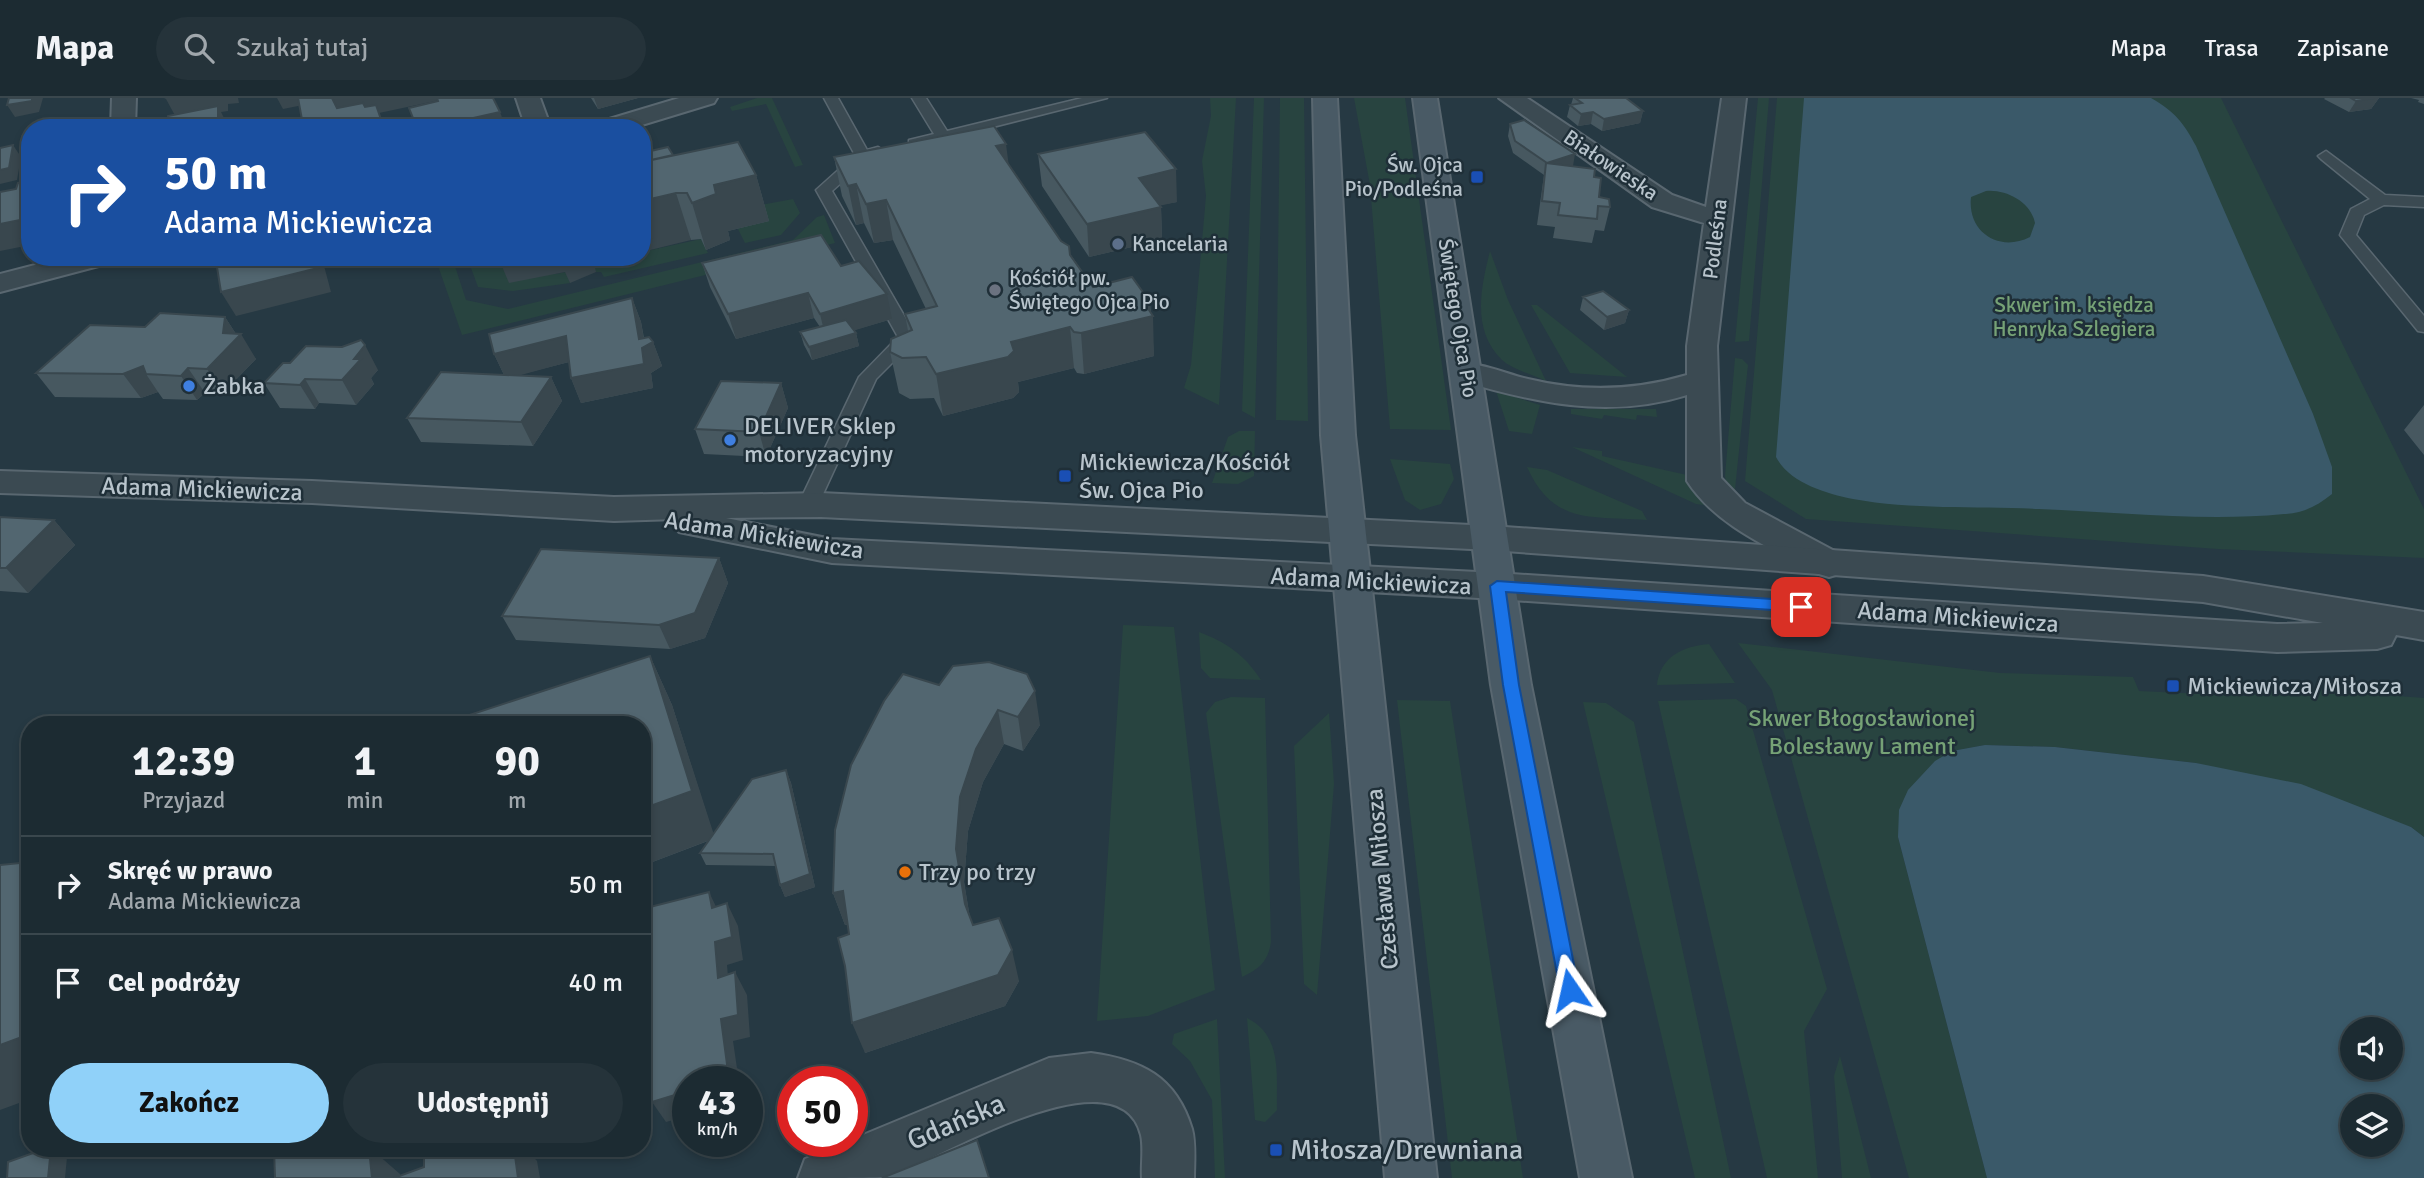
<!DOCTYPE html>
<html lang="pl">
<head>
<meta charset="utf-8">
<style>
	body { margin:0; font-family:Signika,sans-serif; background:#25333a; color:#f1f3f6; height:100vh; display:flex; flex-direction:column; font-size:26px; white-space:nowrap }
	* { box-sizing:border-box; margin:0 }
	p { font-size:23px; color:#a0a7ac }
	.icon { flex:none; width:38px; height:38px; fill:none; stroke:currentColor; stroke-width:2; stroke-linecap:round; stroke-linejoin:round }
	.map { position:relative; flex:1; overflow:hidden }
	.sheet { position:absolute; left:21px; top:618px; width:630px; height:441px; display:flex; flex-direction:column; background:#1c2b32; border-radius:28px; box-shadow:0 4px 10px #0003,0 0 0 2px #3a474d }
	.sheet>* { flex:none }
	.banner { position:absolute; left:21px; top:21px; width:630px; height:147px; border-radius:28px; box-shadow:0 4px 10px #0003,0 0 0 2px #3a474d; background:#1a4fa0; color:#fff; overflow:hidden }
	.buttons { position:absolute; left:2340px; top:919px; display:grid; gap:14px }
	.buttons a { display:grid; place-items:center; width:63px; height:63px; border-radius:50%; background:#1c2b32; box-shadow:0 4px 10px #0003,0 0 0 2px #3a474d; font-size:35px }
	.speed { position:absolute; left:672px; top:968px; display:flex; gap:14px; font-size:35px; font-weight:700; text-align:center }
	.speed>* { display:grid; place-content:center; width:91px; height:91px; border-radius:50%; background:#1c2b32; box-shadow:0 4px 10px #0003,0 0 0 2px #3a474d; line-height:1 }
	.speed small { font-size:18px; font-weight:400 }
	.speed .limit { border:10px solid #d22; background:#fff; color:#111 }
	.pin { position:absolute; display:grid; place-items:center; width:60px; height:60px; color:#fff; margin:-30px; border-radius:14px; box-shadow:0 4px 10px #0006 }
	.me { position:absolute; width:77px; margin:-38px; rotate:349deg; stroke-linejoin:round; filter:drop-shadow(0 0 5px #0008) }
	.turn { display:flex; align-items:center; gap:24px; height:147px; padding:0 28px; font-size:32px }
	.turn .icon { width:91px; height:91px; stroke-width:2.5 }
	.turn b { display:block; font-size:49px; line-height:60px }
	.eta { display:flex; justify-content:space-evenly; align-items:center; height:119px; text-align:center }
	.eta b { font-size:42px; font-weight:700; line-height:49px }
	.button { display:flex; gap:14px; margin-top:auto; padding:14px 28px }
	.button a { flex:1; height:80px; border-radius:42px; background:#90d1f9; color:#111; font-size:28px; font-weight:700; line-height:80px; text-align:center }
	.button a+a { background:#25333a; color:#f1f3f6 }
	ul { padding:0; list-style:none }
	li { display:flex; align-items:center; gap:21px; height:98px; padding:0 28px; border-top:2px solid #3a474d }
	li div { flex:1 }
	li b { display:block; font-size:26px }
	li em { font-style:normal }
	header { display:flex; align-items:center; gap:42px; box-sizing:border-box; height:98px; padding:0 35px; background:#1c2b32; border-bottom:2px solid #3a474d }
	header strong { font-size:33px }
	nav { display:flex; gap:38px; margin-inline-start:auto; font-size:24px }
	.search { width:490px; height:63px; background:#25333a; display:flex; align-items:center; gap:18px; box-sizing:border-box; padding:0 24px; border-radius:38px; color:#a0a7ac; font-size:26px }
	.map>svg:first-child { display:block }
	.green { fill:#284440 }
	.water { fill:#3a5969; fill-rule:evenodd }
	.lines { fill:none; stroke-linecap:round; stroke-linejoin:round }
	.service-casing { stroke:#596770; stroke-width:3 }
	.minor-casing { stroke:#596770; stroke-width:4 }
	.tertiary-casing { stroke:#596770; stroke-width:4 }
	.secondary-casing { stroke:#596770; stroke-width:4 }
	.service { fill:#3b4a52; fill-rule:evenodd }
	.minor { fill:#3b4a52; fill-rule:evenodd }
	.tertiary { fill:#3b4a52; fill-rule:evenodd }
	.secondary { fill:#495a65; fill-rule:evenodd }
	.wall { fill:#475860 }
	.shaded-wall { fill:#39474e }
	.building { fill:#526670; stroke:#39474e; stroke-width:2 }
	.route { fill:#1a73e8; stroke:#114b97; stroke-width:2 }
	.transit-dot { fill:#1a4fb4; stroke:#1f2f38; stroke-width:2.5 }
	.service-dot { fill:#5c6f8a; stroke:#1f2f38; stroke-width:2.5 }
	.worship-dot { fill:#6b7280; stroke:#1f2f38; stroke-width:2.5 }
	.shop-dot { fill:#3f7fe0; stroke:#1f2f38; stroke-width:2.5 }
	.food-dot { fill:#e8710a; stroke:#1f2f38; stroke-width:2.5 }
	.labels { text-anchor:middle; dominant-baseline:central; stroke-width:5; stroke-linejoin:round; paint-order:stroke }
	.far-poi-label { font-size:21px; fill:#b8c4cc; stroke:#1f2f38; text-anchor:start }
	.far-street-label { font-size:21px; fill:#b8c4cc; stroke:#1f2f38 }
	.far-park-label { font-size:21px; fill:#76a276; stroke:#1f2f38 }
	.poi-label { font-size:24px; fill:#b8c4cc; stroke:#1f2f38; text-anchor:start }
	.street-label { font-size:24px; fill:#b8c4cc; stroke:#1f2f38 }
	.park-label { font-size:24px; fill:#76a276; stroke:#1f2f38 }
	.near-street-label { font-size:28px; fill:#b8c4cc; stroke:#1f2f38 }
	.near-poi-label { font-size:28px; fill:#b8c4cc; stroke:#1f2f38; text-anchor:start }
</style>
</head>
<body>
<header>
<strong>Mapa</strong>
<div class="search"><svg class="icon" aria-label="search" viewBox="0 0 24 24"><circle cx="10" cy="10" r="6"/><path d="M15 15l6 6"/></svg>Szukaj tutaj</div>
<nav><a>Mapa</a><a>Trasa</a><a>Zapisane</a></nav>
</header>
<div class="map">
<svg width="2424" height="1080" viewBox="0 0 2424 1080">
	<rect width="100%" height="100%" fill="#263943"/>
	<path class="green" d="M757,0H772L803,67L795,69L766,6L732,13L730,9Z
		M1210,0H1236L1219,307L1184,290L1191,267L1206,98L1202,63L1211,18Z
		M1254,0H1264L1255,320L1242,313Z
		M1280,0H1304L1308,323L1276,322Z
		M1354,0H1405L1451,332L1390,331L1370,87Z
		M1758,0H1769L1749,243L1735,244Z
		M1777,0H2221L2424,411V460L2218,451L1806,421L1745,383Z
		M793,101L800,115L781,137L745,145L738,131L761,107Z
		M824,117L835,145L462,237L435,159H452L466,202L508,211L793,142L817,119Z
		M701,141L708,155L604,179L601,174H596L593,167L619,159H642V154Z
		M1490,153L1508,202L1546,283C1533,277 1512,271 1502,262C1471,232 1481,189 1490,153Z
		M467,159H501L556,176L566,174L570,185L513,193L478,189Z
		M1531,207H1537L1627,279L1570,275Z
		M1735,260L1742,261L1748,267L1735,391L1726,384L1725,378Z
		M1496,293L1540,307L1532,336L1509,333Z
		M1571,311H1656L1657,319L1637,317L1636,322L1604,317L1602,321L1571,316Z
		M1239,333H1255L1254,378L1238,386L1212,385L1228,339Z
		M1572,349L1602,353V358L1687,377L1712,408L1696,406Z
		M1390,361L1450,366L1454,381L1441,406L1420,412L1405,402Z
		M1527,369L1547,372L1642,413L1647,422C1591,418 1553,427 1527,369Z
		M1123,527L1174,529L1215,892L1148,918L1097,923Z
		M1199,534C1226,544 1245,557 1261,582L1210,580L1201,570Z
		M1738,545L2000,575L2133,579L2139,593L2245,598L2240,586L2424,600V739L2411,729L2196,665L2055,649L1985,647L1952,653L1898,739L1987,1080H1909L1772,592Z
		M1709,546L1735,585L1657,587C1660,559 1683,548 1709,546Z
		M1231,599L1265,600L1271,844C1268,864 1259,871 1242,879L1206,615L1215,604Z
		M1736,601L1746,608L1827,891L1804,933L1818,1080H1767L1658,603Z
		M1397,602L1450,603L1523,1080H1452Z
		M1583,604L1606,605L1634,624L1731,1080H1695Z
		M1329,615L1334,686L1317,897L1304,886L1294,648Z
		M1247,920C1283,938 1276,977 1277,1012L1265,1024L1255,1022Z
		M1217,921L1225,1080H1215L1212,1002L1190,963L1172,946L1174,936Z
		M1840,958L1871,1080H1842L1834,978Z"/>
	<path class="water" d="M1804,0H2151C2175,14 2183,24 2196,48L2313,316L2332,369V396C2317,408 2304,415 2284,416C2204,424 2119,414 2039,411C1978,408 1913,412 1853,401C1825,395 1790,385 1776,359ZM1986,93C2006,91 2031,104 2035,125L2030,139C1999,155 1967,134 1971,99Z
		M1985,647L2055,649L2196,665L2301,686L2411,729L2424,739V1080H1987L1898,739L1899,712L1908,692L1935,663L1952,653ZM2352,931H2390V970H2352ZM2352,1008H2390V1046H2352Z"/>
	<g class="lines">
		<defs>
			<path id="service" d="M824,0H838L867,52L878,49L886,54L868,61L832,93L917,240L876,281L818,407L808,414L798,407L859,279L898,239L816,92L855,57Z
				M912,0H926L947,33L1082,0H1107L914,49L909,48V42L934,36Z
				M2326,53L2385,97L2424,99V109L2384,107L2364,117L2356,137L2424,218V234L2418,233L2340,137L2351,111L2370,101L2321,61L2318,58Z"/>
			<path id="minor" d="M112,0H136L135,30H111Z
				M516,0H540L551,30H526Z
				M679,0H717L714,5L632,30H593L596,25Z
				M1499,0H1527L1672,97L1706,109L1722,0H1746L1717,248L1721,380L1745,405L1842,457L1847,466L1842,475L1829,479L1816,475C1771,450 1716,428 1687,383V297C1607,322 1532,304 1455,281L1450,274L1455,267C1478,262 1505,276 1528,281C1582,294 1633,293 1687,277V248L1704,125L1652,109Z
				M66,159H114L110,165L0,194V176Z
				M1091,955C1141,962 1176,978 1192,1031C1196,1046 1194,1065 1194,1080H1142C1141,1067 1144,1050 1141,1037C1119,949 935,1063 888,1079C870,1080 820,1080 798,1080L805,1061L1049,960Z"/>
			<path id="tertiary" d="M0,373L312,383L614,399L821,395L1491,428L2203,478L2424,514V542L2396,537L2391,547L2377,551L2277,554L1497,501L832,465L679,434L674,426L677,421L614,423L312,405L0,395ZM821,419L1491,452L2203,504L2323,525L2277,526L1497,475L832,441L726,420Z"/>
			<path id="secondary" d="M1313,0H1337L1355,337L1437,1080H1385L1321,337Z
				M1413,0H1437L1531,587L1632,1080H1580L1491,587Z"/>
		</defs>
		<use href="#service" class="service-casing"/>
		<use href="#minor" class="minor-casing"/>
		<use href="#tertiary" class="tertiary-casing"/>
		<use href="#secondary" class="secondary-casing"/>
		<use href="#service" class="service"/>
		<use href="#minor" class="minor"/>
		<use href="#tertiary" class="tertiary"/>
		<use href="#secondary" class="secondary"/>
	</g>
	<path class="wall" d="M591,0H638L598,11Z
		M1573,0H1626L1643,13L1640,25L1602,33L1591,26L1578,28L1567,19L1570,7H1571Z
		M2325,0H2379L2371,11L2349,14L2324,1Z
		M2411,0H2424V6L2418,4L2419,2Z
		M1510,26L1573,68L1594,79L1599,99L1610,109L1604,133L1595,132L1592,145L1553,140L1555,129L1537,127L1544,77L1513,55L1508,38Z
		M646,54L673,58L756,77L769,123L728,133L730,142L706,152L701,141L691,142Z
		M1038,56L1177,104L1159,107L1161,109L1162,142L1089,159L1042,88Z
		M834,59L1009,67L1093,189L1150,204L1154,258L1084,276L1077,275L1074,270L1018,284L1019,294L1013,300L943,318L934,300L910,301L899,295L890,254L908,233L905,216L926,211L893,142L874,145L864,125L856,127L842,98Z
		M702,165L841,168L892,221L854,232L856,235L859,248L812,262L804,247L800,234L820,229L814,220L736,241L710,189Z
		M1583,199L1629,212L1625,225L1604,232L1580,212Z
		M632,200L641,224L644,240L653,244L662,268L651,275L653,290L581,305L571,280L569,264L518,277L551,279L562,303L533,348L421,344L407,320L504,277L494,256Z
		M225,219L236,236L256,261L223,295H205L197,302L163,301L158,294L141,300L55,299L36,275L145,229Z
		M378,272L371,280L374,286L356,307L319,305L315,311L280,310L264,285Z
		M781,285L788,310L766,359L704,356L695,331Z
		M2424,307V357L2404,332Z
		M0,419L54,422L75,447L28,495L0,493Z
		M719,460L728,485L705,540L670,551L516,542L502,518Z
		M650,558L672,607L713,736L786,672L791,685L815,789L785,799L780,787L776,768L706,767L700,755L708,743L642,768V626Z
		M903,576L1040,627L1023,653L1004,646L983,684L968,733L964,784L970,820L973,827L1019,883L1005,908L865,955L848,827H845L833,795Z"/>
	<path class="shaded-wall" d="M32,0H43L39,14L15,19L7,7Z
		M164,0H238L239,5L228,6V13L221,14L229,30H218L178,23L166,1Z
		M277,0H300L303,7L283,11Z
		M332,0H450L379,15L385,30L343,22Z
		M594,0H638L598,11Z
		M2374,0H2379L2371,11L2349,14L2356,3Z
		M1643,13L1640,25L1602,33L1604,21Z
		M500,14L506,30H429Z
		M1593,14L1591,26L1578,28L1581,16Z
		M313,25L315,30H304L303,27Z
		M1006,46L1011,84L996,48Z
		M13,47L21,59L17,82L0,86V72Z
		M1575,56L1573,68L1545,77L1547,65Z
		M1176,71L1177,104L1140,112L1139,80Z
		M756,77L769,123L728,133L730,142L706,152L692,105L714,87Z
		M856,86L864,125L856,127L848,88Z
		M676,95L691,142L642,154V103Z
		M886,102L893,142L874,145L866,106Z
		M1161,109L1162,142L1089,159L1087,126Z
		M30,120V147L0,153V126Z
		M315,159H321L323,164L331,194L236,218L221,194Z
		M498,159H619L594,165L596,174L570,185L565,174L509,185Z
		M808,195L814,220L736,241L728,216Z
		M887,196L892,221L826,241L820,216Z
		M632,200L641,224L645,248L653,244L662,268L651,275L653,290L581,305L571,280L639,241Z
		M1150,204V218H1153L1154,258L1084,276L1081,235Z
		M1629,212L1625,225L1604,232L1607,219Z
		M225,219L238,239L241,236L256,261L223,295L207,271L223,235Z
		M1070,229L1074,270L1018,284L1019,294L1013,300L943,318L936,276L1011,244Z
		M856,235L859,248L812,262L809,249Z
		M566,238L576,262L506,281L494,256Z
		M365,247L378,272L371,280L374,286L356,307L342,282L354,261Z
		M143,268L146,276L158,294L141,300L123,276Z
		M188,270L205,295L197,302L181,278Z
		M551,279L562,303L533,348L521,324Z
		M305,281L319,305L315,311L300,287Z
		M781,285L788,310L766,359L759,334Z
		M54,422L75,447L28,495L6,470Z
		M719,460L728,485L705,540L670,551L659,527Z
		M650,558L672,607L715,740L642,768V711Z
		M1035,593L1040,627L1023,653L1018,619Z
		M998,612L1004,646L983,684L968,733L964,784L973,838L965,806L956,751L960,699L976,651Z
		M786,672L791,685L815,789L785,799L780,787Z
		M843,793L855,825L845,827L833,795Z
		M709,794L720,817L712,810Z
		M727,805L738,828L743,862L727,867L730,902L718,880L715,844Z
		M1012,852L1019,883L1005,908L865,955L852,925Z
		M735,874L747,897L750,939L733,943L739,984H719L721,921Z
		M30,936V1001L0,1012V947Z
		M688,993V1018L666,1024L652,1004Z
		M51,1050H53L67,1059L65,1080H48Z
		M347,1050H377V1056L400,1076V1080H372L348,1058Z
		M514,1050H525L537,1063L540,1080H518Z"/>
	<path class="building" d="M9,0H32V3L7,7Z
		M298,0H332L337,10L363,5L365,9L376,7L384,30H314L313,25L303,27Z
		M437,0H493L500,14L429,30H417L409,10L438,3Z
		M1575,0H1626L1643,13L1604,21L1593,14L1581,16L1570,7L1582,5Z
		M2351,0H2374L2356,3Z
		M218,8V30H168V18Z
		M1524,22L1575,56L1547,65L1515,43L1510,26Z
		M994,28L1006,46L996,48L1061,143L1069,148L1070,157L1093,189L1132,179L1150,204L1145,206L1153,218L1081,235L1074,234L1070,229L1011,244L1014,253L1008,259L936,276L926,259L902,260L890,254L891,241L912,232L905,216L937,208L886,102L866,106L856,86L848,88L834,59Z
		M1145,34L1176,71L1139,80L1161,109L1087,126L1038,56Z
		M738,44L756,77L714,87L716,96L692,105L687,95H676L642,103V64Z
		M13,47L9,70L0,72V50Z
		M642,48L646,54L668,49L673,57L642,64Z
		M1546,65L1595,71L1594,79L1601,80L1599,99L1609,101L1610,109L1598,108L1597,121L1558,117L1560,105L1542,103Z
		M30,83V120L0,126V94L16,91L18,85Z
		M821,137L841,168L859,163L887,196L820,216L808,195L728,216L702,165Z
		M231,159H315L318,170L221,194L216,163Z
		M1603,193L1629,212L1607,219L1583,199Z
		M632,200L639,241L649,239L653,244L642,250L644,266L571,280L566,238L494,256L489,236Z
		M160,215L225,219L223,235L241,236L207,271L188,270L181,278L146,276L143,268L123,276L36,275L90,227L145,229Z
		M846,222L856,235L809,249L800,234Z
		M361,242L365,247L354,261H361L342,282L305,281L300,287L264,285L283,265H290L306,248L342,249Z
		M441,274L551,279L521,324L407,320Z
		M721,283L781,285L759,334L695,331Z
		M0,419L54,422L6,470H0Z
		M541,451L719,460L695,515L659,527L502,518Z
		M650,558L692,693L642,711V626H442Z
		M989,564L1027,576L1035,593L1018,619L998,612L976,651L960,699L956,751L965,806L973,827L999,820L1012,852L998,877L852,925L845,868L838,840L849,836L843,793L833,795L835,732L851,667L884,603L903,576L939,587L953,568Z
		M786,672L810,776L780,787L773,756L700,755L752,681Z
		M30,764V936L0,947V767Z
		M709,794L712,810L727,805L732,839L715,844L718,880L735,874L738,917L721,921L729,981L719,984H688V993L652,1004L642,851V811Z
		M977,1042L989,1080H882Z
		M47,1050H51L48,1080H7L8,1064Z
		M274,1050H347L348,1058L366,1050H369L372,1080H275Z
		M424,1050H514L518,1080H394L424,1069Z"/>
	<path class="route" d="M1497,483L1801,503L1808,509L1801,514L1506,494L1519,587L1579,892L1577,899L1570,901L1563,899L1560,892L1503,587L1490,488Z"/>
	<g class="transit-dot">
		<rect x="1470" y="72" width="14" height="14" rx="3.5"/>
		<rect x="1058" y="371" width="14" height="14" rx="3.5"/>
		<rect x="2166" y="581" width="14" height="14" rx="3.5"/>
		<rect x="1269" y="1045" width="14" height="14" rx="3.5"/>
	</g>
	<circle class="service-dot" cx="1118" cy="146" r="7"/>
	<circle class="worship-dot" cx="995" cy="192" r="7"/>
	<g class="shop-dot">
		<circle cx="189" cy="288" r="7"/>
		<circle cx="730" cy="342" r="7"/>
	</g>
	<circle class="food-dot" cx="905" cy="774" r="7"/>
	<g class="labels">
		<g class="far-poi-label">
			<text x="1463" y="67" text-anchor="end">Św. Ojca<tspan x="1463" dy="24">Pio/Podleśna</tspan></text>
			<text x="1132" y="146">Kancelaria</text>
			<text x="1009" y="180">Kościół pw.<tspan x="1009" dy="24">Świętego Ojca Pio</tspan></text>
		</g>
		<g class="far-street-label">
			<text transform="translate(1611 67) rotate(34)">Białowieska</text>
			<text transform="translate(1715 141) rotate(-83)">Podleśna</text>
			<text transform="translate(1458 220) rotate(81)">Świętego Ojca Pio</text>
		</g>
		<g class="far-park-label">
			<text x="2074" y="207">Skwer im. księdza<tspan x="2074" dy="24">Henryka Szlegiera</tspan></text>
		</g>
		<g class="poi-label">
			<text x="203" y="288">Żabka</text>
			<text x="744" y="328">DELIVER Sklep<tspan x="744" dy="28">motoryzacyjny</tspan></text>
			<text x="1079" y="364">Mickiewicza/Kościół<tspan x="1079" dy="28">Św. Ojca Pio</tspan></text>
			<text x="2187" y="588">Mickiewicza/Miłosza</text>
			<text x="919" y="774">Trzy po trzy</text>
		</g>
		<g class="street-label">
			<text transform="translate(202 391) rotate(2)">Adama Mickiewicza</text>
			<text transform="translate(764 437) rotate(9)">Adama Mickiewicza</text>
			<text transform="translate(1371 483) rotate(3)">Adama Mickiewicza</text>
			<text transform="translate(1958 519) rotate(4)">Adama Mickiewicza</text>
			<text transform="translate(1382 781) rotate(-95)">Czesława Miłosza</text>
		</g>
		<g class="park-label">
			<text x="1862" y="620">Skwer Błogosławionej<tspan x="1862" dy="28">Bolesławy Lament</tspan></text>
		</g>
		<g class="near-street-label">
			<text transform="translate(956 1024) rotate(-23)">Gdańska</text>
		</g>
		<g class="near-poi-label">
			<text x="1290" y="1052">Miłosza/Drewniana</text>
		</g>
	</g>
</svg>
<div class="buttons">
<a><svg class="icon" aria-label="sound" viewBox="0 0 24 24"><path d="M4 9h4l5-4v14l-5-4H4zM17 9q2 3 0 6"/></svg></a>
<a><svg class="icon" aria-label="layers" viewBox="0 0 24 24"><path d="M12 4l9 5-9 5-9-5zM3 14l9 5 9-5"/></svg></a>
</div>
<div class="speed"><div>43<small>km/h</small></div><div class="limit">50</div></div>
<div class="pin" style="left:1801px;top:509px;background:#d93025"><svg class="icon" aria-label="arrive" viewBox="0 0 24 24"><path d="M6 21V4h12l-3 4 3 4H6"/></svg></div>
<svg class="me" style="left:1570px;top:892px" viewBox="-20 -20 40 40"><path d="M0-17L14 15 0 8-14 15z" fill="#1a73e8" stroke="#fff" stroke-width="4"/></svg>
<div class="banner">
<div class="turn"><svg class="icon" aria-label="right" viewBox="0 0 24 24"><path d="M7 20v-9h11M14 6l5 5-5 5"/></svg><div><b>50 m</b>Adama Mickiewicza</div></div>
</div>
<section class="sheet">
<div class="eta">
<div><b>12:39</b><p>Przyjazd</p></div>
<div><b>1</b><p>min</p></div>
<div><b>90</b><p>m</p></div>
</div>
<ul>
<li><svg class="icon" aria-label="right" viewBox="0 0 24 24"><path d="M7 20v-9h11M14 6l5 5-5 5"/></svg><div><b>Skręć w prawo</b><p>Adama Mickiewicza</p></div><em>50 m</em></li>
<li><svg class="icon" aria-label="arrive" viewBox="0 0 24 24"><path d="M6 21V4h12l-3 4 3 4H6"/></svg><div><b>Cel podróży</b></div><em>40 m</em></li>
</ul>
<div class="button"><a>Zakończ</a><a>Udostępnij</a></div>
</section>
</div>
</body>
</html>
